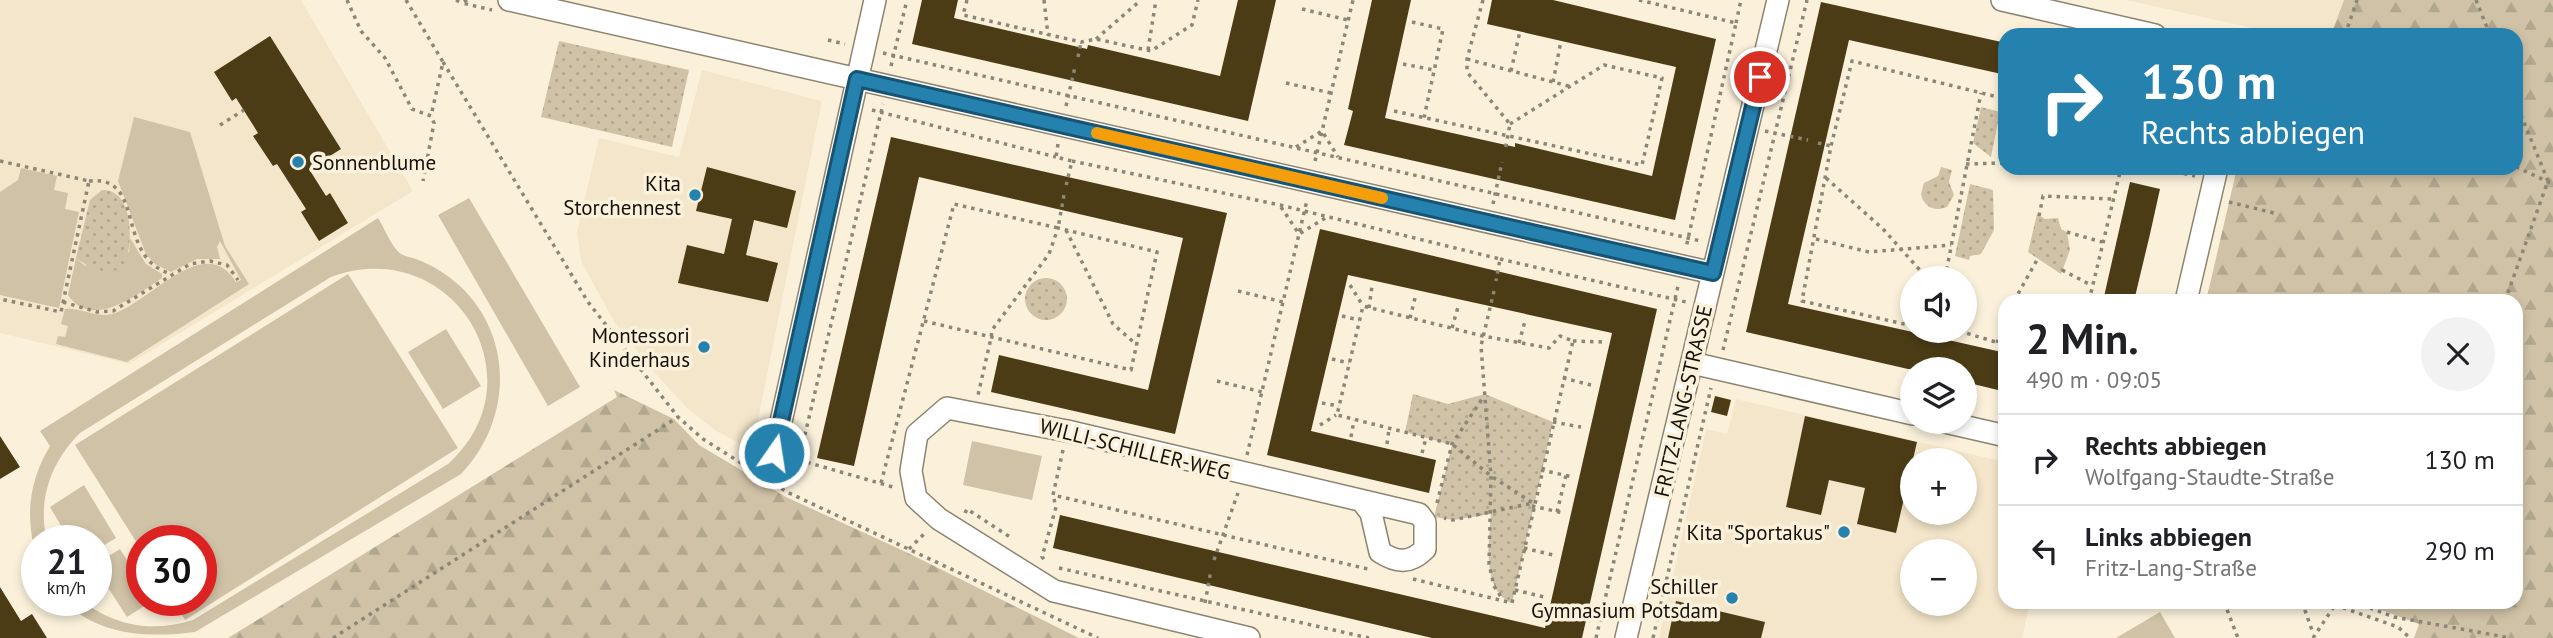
<!DOCTYPE html>
<html lang="de">
<head>
<meta charset="utf-8">
<style>
	body { margin:0; font-family:"PT Sans",sans-serif; background:#f2f2f2; color:#202124; height:100vh; display:flex; flex-direction:column; font-size:26px; white-space:nowrap }
	* { box-sizing:border-box; margin:0 }
	p { font-size:23px; color:#757577 }
	.icon { flex:none; width:38px; height:38px; fill:none; stroke:currentColor; stroke-width:2; stroke-linecap:round; stroke-linejoin:round }
	.map { position:relative; flex:1; overflow:hidden }
	.sheet { position:absolute; left:1998px; top:294px; width:525px; height:315px; display:flex; flex-direction:column; background:#fff; border-radius:21px; box-shadow:0 4px 10px #0003 }
	.sheet>* { flex:none }
	.top-card { position:absolute; left:1998px; top:28px; width:525px; height:147px; border-radius:21px; box-shadow:0 4px 10px #0003; background:#2581ae; color:#fff; overflow:hidden }
	.tools { position:absolute; left:1900px; top:266px; display:grid; gap:14px }
	.tools a { display:grid; place-items:center; width:77px; height:77px; border-radius:50%; background:#fff; box-shadow:0 4px 10px #0003; font-size:35px }
	.speed { position:absolute; left:21px; top:525px; display:flex; gap:14px; font-size:35px; font-weight:700; text-align:center }
	.speed>* { display:grid; place-content:center; width:91px; height:91px; border-radius:50%; background:#fff; box-shadow:0 4px 10px #0003; line-height:1 }
	.speed small { font-size:18px; font-weight:400 }
	.speed .limit { border:10px solid #d22; background:#fff; color:#111 }
	.pin { position:absolute; display:grid; place-items:center; width:60px; height:60px; color:#fff; margin:-30px; border:4px solid #fff; border-radius:50%; box-shadow:0 2px 7px #0007 }
	.me { position:absolute; width:77px; margin:-38px; rotate:13deg; stroke-linejoin:round; filter:drop-shadow(0 0 5px #0008) }
	.turn { display:flex; align-items:center; gap:24px; height:147px; padding:0 28px; font-size:32px }
	.turn .icon { width:91px; height:91px; stroke-width:2.5 }
	.turn b { display:block; font-size:49px; line-height:60px }
	.round { display:grid; place-items:center; flex:none; width:74px; height:74px; border-radius:37px; background:#f2f2f2 }
	.headline { display:flex; align-items:center; justify-content:space-between; height:119px; padding:0 28px }
	h1 { font-size:42px; font-weight:800; line-height:52px }
	ul { padding:0; list-style:none }
	li { display:flex; align-items:center; gap:21px; height:91px; padding:0 28px; border-top:2px solid #e0e0e0 }
	li div { flex:1 }
	li b { display:block; font-size:26px }
	li em { font-style:normal }
	.map>svg:first-child { display:block }
	.built { fill:#f4e6ca; fill-rule:evenodd }
	.grass { fill:#cfc2a6 }
	.forest { fill:url(#forest-firs) }
	.park { fill:url(#park-dots) }
	.building { fill:#4c3c16 }
	.lines { fill:none; stroke-linecap:round; stroke-linejoin:round }
	.minor-casing { stroke:#8d8470; stroke-width:24 }
	.path { stroke:#8c8677; stroke-width:3.5; stroke-dasharray:3.5 5; stroke-linecap:butt }
	.minor { stroke:#fff; stroke-width:21 }
	.route-casing { stroke:#185471; stroke-width:18 }
	.route { stroke:#2581ae; stroke-width:12 }
	.slow { stroke:#f59e0b; stroke-width:12 }
	.poi-dot { fill:#2581ae; stroke:#fbf1db; stroke-width:2.5 }
	.labels { text-anchor:middle; dominant-baseline:central; stroke-width:7; stroke-linejoin:round; paint-order:stroke }
	.poi-label { font-size:21px; fill:#14110a; stroke:#fbf1db; text-anchor:end }
	.street-label { font-size:21px; fill:#14110a; stroke:#fbf1db }
</style>
</head>
<body>
<div class="map">
<svg width="2553" height="638" viewBox="0 0 2553 638">
	<defs>
		<pattern id="forest-firs" width="22" height="20" patternUnits="userSpaceOnUse" patternTransform="scale(1.75)"><rect width="22" height="20" fill="#cfc2a6"/><path d="M5 1l3.5 6h-7zM16 11l3.5 6h-7z" fill="#b1a68e"/></pattern>
		<pattern id="park-dots" width="8" height="8" patternUnits="userSpaceOnUse" patternTransform="scale(1.75)"><rect width="8" height="8" fill="#cfc2a6"/><path d="M2 2h.1M6 6h.1" fill="none" stroke="#b1a68e" stroke-width="1.8" stroke-linecap="round"/></pattern>
	</defs>
	<rect width="100%" height="100%" fill="#fbf1db"/>
	<path class="built" d="M0,0H301L413,191L129,364L0,333Z
		M2125,0H2344L2331,35H2285Z
		M702,70L822,101L752,450L716,431L687,408L653,371L615,323L581,261L577,232L599,138L679,157Z
		M1736,399L2005,462L2006,602H2030L2022,638H1659L1706,429L1727,434ZM1913,460H1965V513H1913ZM1913,551H1965V604H1913Z"/>
	<path class="grass" d="M134,117L190,132L225,246L249,284L127,362L56,344L58,336L65,337L68,326L61,324L65,309C80,307 95,318 112,314C149,304 204,230 236,282L241,280L220,241L217,247L220,259H197L171,272L155,264L146,254L118,181Z
		M21,168L57,176L54,190L68,193L65,209L79,212L59,308L0,295V192L18,180Z
		M469,198L580,387L548,406L438,215Z
		M378,218C384,227 392,248 401,254C406,257 415,258 421,261C436,267 449,276 461,287C515,339 511,422 461,474L195,632C149,638 97,636 63,600C86,600 88,607 107,616C135,629 164,629 193,620L448,464C543,378 451,233 331,277L80,433C51,462 37,500 47,541H37V559L36,555C25,516 29,481 50,446L40,431Z
		M130,238L146,264L162,274V278C138,294 92,331 68,295L76,258L85,266L129,252Z
		M348,274L458,448L185,620L173,600H201V541H142V551L75,445Z
		M446,329L481,386L443,409L408,352Z
		M972,441L1042,456L1032,500L963,485Z
		M84,485L116,538L96,550V541H70L50,507Z
		M120,549L142,584V600L152,601L127,617L96,569V564Z
		M2160,612L2175,638H2116Z"/>
	<path class="forest" d="M2344,0H2553V638H2414L2419,624L2360,602H2516V301H2206L2237,168H2516V35H2331Z
		M614,390L674,419L699,445L786,497L906,552L1079,638H228L617,397Z"/>
	<path class="park" d="M559,41L689,70L672,147L541,117Z
		M1981,107L2000,112L1991,157L1973,143Z
		M1941,167L1952,170L1949,182L1954,195L1947,207C1934,212 1924,207 1921,194L1924,183L1938,176Z
		M1970,184L1993,190L1994,230L1981,254L1970,256L1969,260L1955,256Z
		M102,190C133,189 133,240 126,261C104,285 95,270 76,258L90,200Z
		M2037,214L2045,219L2058,218L2061,229L2067,232L2070,250L2061,274L2028,252Z
		M1025 299a21 21 0 1 1 42 0a21 21 0 1 1-42 0Z
		M1413,394L1448,404L1485,394L1553,422L1512,603C1481,591 1489,540 1491,514L1453,520L1434,517L1452,445L1405,432Z"/>
	<path class="building" d="M922,0H958L954,18L1087,49L1088,45L1220,76L1238,0H1276L1248,121L912,44Z
		M1372,0H1411L1385,118L1515,147V143L1652,176L1676,67L1487,24L1492,0H1553L1716,39L1675,220L1344,145L1353,111L1348,109Z
		M1821,2L2006,43V75L1849,40L1788,304L2006,353V392L1965,382V369H1908L1746,332Z
		M270,36L341,149L309,169L326,196L330,193L348,223L319,241L301,212L306,209L277,164L273,166L253,136L258,133L236,98L232,101L214,72Z
		M891,137L1227,213L1175,434L991,392L999,355L1148,390L1183,238L919,177L854,466L817,458Z
		M707,167L796,191L787,228L754,220L746,255L778,263L768,302L678,283L687,245L724,254L732,219L696,211Z
		M2130,182L2160,189L2150,234L2134,301H2103Z
		M1320,229L1657,309L1582,638H1432L1053,548L1060,515L1545,628L1612,333L1348,275L1311,431L1436,460L1429,493L1267,455Z
		M1715,396L1731,400L1727,416L1711,412Z
		M1805,416L1917,442L1896,533L1857,524L1865,488L1829,480L1821,515L1786,507Z
		M0,436L20,467L0,479Z
		M0,587L21,621L32,614L47,638H0Z
		M1676,601L1765,622L1761,638H1668Z"/>
	<g class="lines">
		<defs>
			<path id="minor" d="M509,0L1713,273
				M2002,0L2155,35
				M2186,301L2217,168
				M1692,363L1913,414
				M1945,422L2006,436
				M774,453L875,0
				M1249,638L1054,591L939,519L916,498L911,471L917,434L947,408L1067,431L1419,514L1425,522V549C1410,564 1397,563 1380,552L1371,513L1362,501
				M1626,638L1778,0"/>
		</defs>
		<use href="#minor" class="minor-casing"/>
		<path class="path" d="M347,0L361,31L385,58L412,109L431,116L434,123L423,181
			M406,0L443,62L431,116
			M456,0L462,3
			M467,0L462,3L492,10
			M967,0L963,15L1081,42L1096,39L1151,51L1192,25L1198,0
			M1044,0L1048,35
			M1483,0L1467,59V72L1510,124L1505,151
			M1639,0L1736,23L1686,248
			M2476,0L2490,35
			M1302,9L1348,20
			M1412,22L1443,29L1424,118
			M1736,23L1741,0
			M2345,35L2357,0
			M1096,39L1141,0
			M828,40L845,44
			M1148,50L1156,0
			M883,53L1701,241
			M1078,57L1081,42
			M1467,59L1572,87
			M443,62L588,302L678,417L703,439L787,492L1098,638
			M1403,64L1434,70
			M891,66L907,0
			M1511,71L1520,31
			M1553,82L1561,41
			M1286,83L1331,93
			M1066,106L1075,67
			M872,110L1056,157
			M1394,111L1642,165L1662,78L1604,65L1510,124
			M220,125L244,110
			M1765,131L1808,140
			M1818,143L1831,146
			M1058,144L1056,157L1072,161L1066,186
			M1296,147L1322,131L1338,157
			M0,161L89,181L61,312L0,299
			M1072,161L1280,205L1500,259L1496,281
			M1315,161L1353,0
			M1966,164L2006,163
			M2516,167L2553,184
			M2159,168L2195,176
			M1826,178L1883,229L1927,278
			M89,181C147,174 114,259 172,274
			M2229,202L2278,214
			M1493,204L1502,162
			M1281,207L1299,234L1327,217
			M2039,216L2043,196L2112,199
			M1066,230L1113,324L1137,345
			M2067,232L2102,242
			M1816,239L1869,252L1951,245
			M1500,259L1686,302
			M2062,270L2091,285
			M1945,278L1981,93
			M1350,285L1363,306
			M1238,291L1283,302
			M1494,291L1481,346L1491,476L1489,564L1494,586L1503,600
			M2014,301L2037,260
			M2089,301L2121,168
			M2505,301L2548,181L2516,103
			M63,302L97,312L113,311L190,264L210,261L227,265L238,280
			M1369,308L1372,286
			M1342,316L1359,320
			M1410,318L1415,298
			M924,321L1131,370L1157,252L1058,228L1049,254L992,330L991,338L978,395
			M1913,326L1802,301L1831,146L1852,61L2006,99
			M1452,328L1458,307
			M1959,331L2006,345
			M1573,341L1604,342
			M1519,343L1525,321
			M1997,343L2006,315
			M1723,350L1807,0
			M1332,359L1349,363
			M1563,378L1591,385
			M1217,381L1262,392
			M1322,403L1339,406
			M1553,422L1581,427
			M1320,425L1336,415
			M1351,437L1354,420
			M1387,444L1389,429
			M1063,450L1053,495L1368,569
			M1422,453L1426,438
			M1247,455L1307,200
			M799,460L883,104
			M799,460L893,487
			M1541,470L1573,477
			M881,483L954,204L1058,228L1064,195
			M1437,503L1452,444L1484,396
			M1532,506L1564,513
			M1557,512L1566,475
			M965,513L967,509L1010,537
			M1524,548L1553,555
			M909,549L925,533
			M1044,559L1042,557L1056,507L1053,495
			M1214,560L1238,493
			M1059,568L1369,638
			M1413,579L1512,603L1573,341L1560,336L1549,348L1483,336L1363,306L1337,415L1452,444L1491,476L1533,503L1453,520L1444,518
			M1515,590L1544,597
			M2224,602L2238,638
			M2302,602L2313,633
			M2354,602L2394,617L2511,638
			M1205,603L1211,570
			M2335,605L2398,627L2410,638
			M333,638L678,417
			M1596,638L1678,286
			M1653,638L1711,388
			M2313,638L2337,602"/>
		<use href="#minor" class="minor"/>
	</g>
	<g class="lines">
		<defs>
			<path id="route" d="M774,453L857,79L1713,273L1760,77"/>
		</defs>
		<use href="#route" class="route-casing"/>
		<use href="#route" class="route"/>
		<path class="slow" d="M1097,133L1382,198"/>
	</g>
	<g class="poi-dot">
		<circle cx="298" cy="162" r="7"/>
		<circle cx="695" cy="195" r="7"/>
		<circle cx="704" cy="347" r="7"/>
		<circle cx="1844" cy="532" r="7"/>
		<circle cx="1732" cy="598" r="7"/>
	</g>
	<g class="labels">
		<g class="poi-label">
			<text x="312" y="162" text-anchor="start">Sonnenblume</text>
			<text x="681" y="183">Kita<tspan x="681" dy="24">Storchennest</tspan></text>
			<text x="690" y="335">Montessori<tspan x="690" dy="24">Kinderhaus</tspan></text>
			<text x="1830" y="532">Kita "Sportakus"</text>
			<text x="1718" y="586">Schiller<tspan x="1718" dy="24">Gymnasium Potsdam</tspan></text>
		</g>
		<g class="street-label">
			<text transform="translate(1683 401) rotate(-77)">FRITZ-LANG-STRASSE</text>
			<text transform="translate(1135 449) rotate(14)">WILLI-SCHILLER-WEG</text>
		</g>
	</g>
</svg>
<div class="tools">
<a><svg class="icon" aria-label="sound" viewBox="0 0 24 24"><path d="M4 9h4l5-4v14l-5-4H4zM17 9q2 3 0 6"/></svg></a>
<a><svg class="icon" aria-label="layers" viewBox="0 0 24 24"><path d="M12 4l9 5-9 5-9-5zM3 14l9 5 9-5"/></svg></a>
<a>+</a>
<a>−</a>
</div>
<div class="speed"><div>21<small>km/h</small></div><div class="limit">30</div></div>
<div class="pin" style="left:1760px;top:77px;background:#d93025"><svg class="icon" aria-label="arrive" viewBox="0 0 24 24"><path d="M6 21V4h12l-3 4 3 4H6"/></svg></div>
<svg class="me" style="left:774px;top:453px" viewBox="-20 -20 40 40"><circle r="17" fill="#2581ae" stroke="#fff" stroke-width="3"/><path d="M0-11L8 9 0 5-8 9z" fill="#fff"/></svg>
<div class="top-card">
<div class="turn"><svg class="icon" aria-label="right" viewBox="0 0 24 24"><path d="M7 20v-9h11M14 6l5 5-5 5"/></svg><div><b>130 m</b>Rechts abbiegen</div></div>
</div>
<section class="sheet">
<div class="headline"><div><h1>2 Min.</h1><p>490 m · 09:05</p></div><a class="round"><svg class="icon" aria-label="close" viewBox="0 0 24 24"><path d="M6 6l12 12M18 6L6 18"/></svg></a></div>
<ul>
<li><svg class="icon" aria-label="right" viewBox="0 0 24 24"><path d="M7 20v-9h11M14 6l5 5-5 5"/></svg><div><b>Rechts abbiegen</b><p>Wolfgang-Staudte-Straße</p></div><em>130 m</em></li>
<li><svg class="icon" aria-label="left" viewBox="0 0 24 24"><path d="M17 20v-9H6M10 6l-5 5 5 5"/></svg><div><b>Links abbiegen</b><p>Fritz-Lang-Straße</p></div><em>290 m</em></li>
</ul>
</section>
</div>
</body>
</html>
